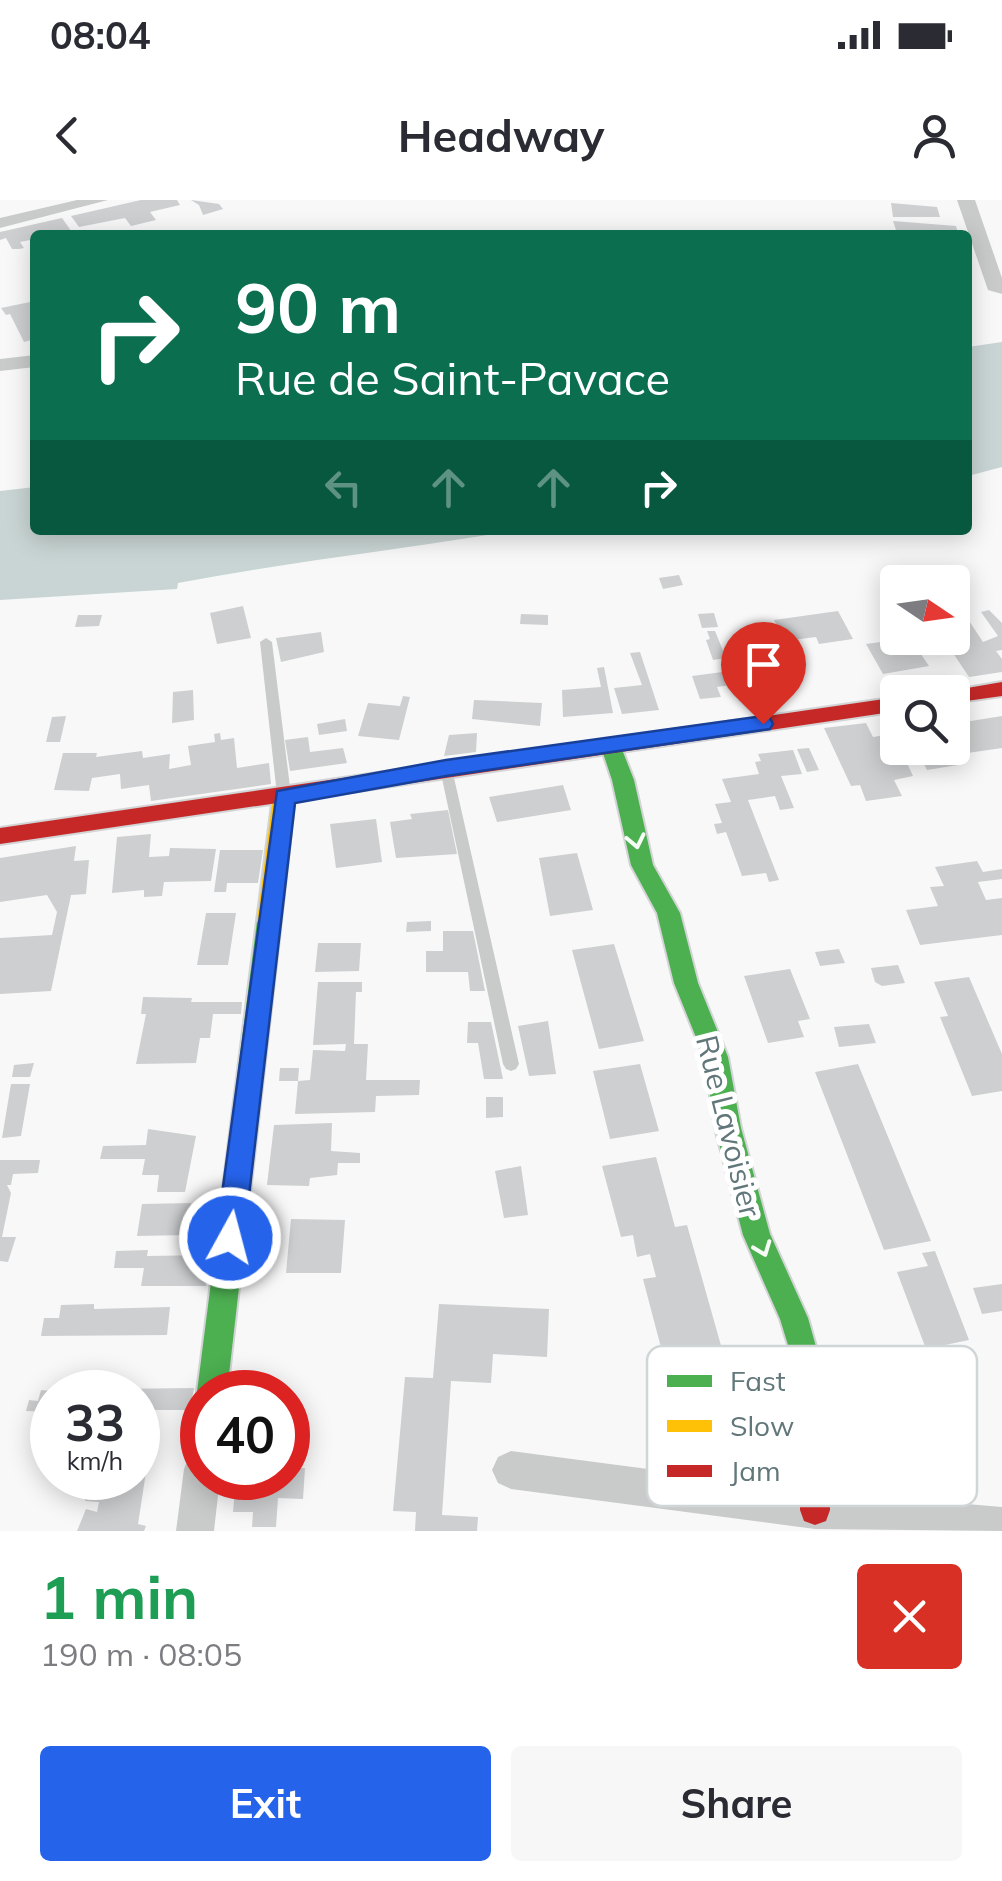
<!DOCTYPE html>
<html lang="en">
<head>
<meta charset="utf-8">
<style>
	body { margin:0; font-family:Mulish,sans-serif; background:#f7f7f7; color:#2b2b33; height:100vh; display:flex; flex-direction:column; font-size:38px; white-space:nowrap }
	* { box-sizing:border-box; margin:0 }
	p { font-size:32px; color:#7c7c81 }
	.icon { flex:none; width:55px; height:55px; fill:none; stroke:currentColor; stroke-width:2; stroke-linecap:round; stroke-linejoin:round }
	.map { position:relative; height:1331px; overflow:hidden }
	.panel { display:flex; flex-direction:column; background:#fff; flex:1 }
	.panel>* { flex:none }
	.hud { position:absolute; left:30px; top:30px; width:942px; height:305px; border-radius:10px; box-shadow:0 5px 25px #0003; background:#0b6e4f; color:#fff; overflow:hidden }
	.needle { width:65px; rotate:103deg }
	.fabs { position:absolute; left:880px; top:365px; display:grid; gap:20px }
	.fabs a { display:grid; place-items:center; width:90px; height:90px; border-radius:10px; background:#fff; box-shadow:0 5px 25px #0003; font-size:50px }
	.speed { position:absolute; left:30px; top:1170px; display:flex; gap:20px; font-size:50px; font-weight:700; text-align:center }
	.speed>* { display:grid; place-content:center; width:130px; height:130px; border-radius:50%; background:#fff; box-shadow:0 5px 25px #0003; line-height:1 }
	.speed small { font-size:25px; font-weight:400 }
	.speed .limit { border:15px solid #d22; background:#fff; color:#111 }
	.pin { position:absolute; display:grid; place-items:center; width:85px; height:85px; color:#fff; margin:-102px -42px; border-radius:50% 50% 50% 0; rotate:-45deg; box-shadow:0 0 10px #0007 }
	.pin .icon { rotate:45deg }
	.me { position:absolute; width:110px; margin:-55px; rotate:7deg; stroke-linejoin:round; filter:drop-shadow(0 0 8px #0008) }
	.turn { display:flex; align-items:center; gap:35px; height:210px; padding:0 40px; font-size:45px }
	.turn .icon { width:130px; height:130px; stroke-width:2.5 }
	.turn b { display:block; font-size:70px; line-height:85px }
	.lanes { display:flex; align-items:center; height:95px; padding:0 40px; background:#0003; justify-content:center; gap:50px; direction:ltr }
	.lanes .off { opacity:.35 }
	.round { display:grid; place-items:center; flex:none; width:105px; height:105px; border-radius:10px; background:#f7f7f7 }
	.head { display:flex; align-items:center; justify-content:space-between; height:170px; padding:0 40px }
	h1 { font-size:60px; font-weight:700; line-height:75px; color:#1e9e55 }
	.button { display:flex; gap:20px; margin-top:auto; padding:20px 40px }
	.button a { flex:1; height:115px; border-radius:10px; background:#2563eb; color:#fff; font-size:40px; font-weight:700; line-height:115px; text-align:center }
	.button a+a { background:#f7f7f7; color:#2b2b33 }
	.status { display:flex; justify-content:space-between; align-items:center; height:70px; padding:0 50px; background:#fff; direction:ltr }
	.status svg { height:28px; fill:currentColor }
	header { display:flex; justify-content:space-between; align-items:center; height:130px; padding:0 40px; background:#fff; font-size:45px; font-weight:700 }
	.map>svg:first-child { display:block }
	.water { fill:#c9d5d4 }
	.building { fill:#cdcfd0 }
	.lines { fill:none; stroke-linecap:round; stroke-linejoin:round }
	.fast-casing { stroke:#d3d4d5; stroke-width:4 }
	.slow-casing { stroke:#d3d4d5; stroke-width:4 }
	.jam-casing { stroke:#d3d4d5; stroke-width:4 }
	.lane { fill:#c9cbcb; fill-rule:evenodd }
	.street { fill:#c9cbcb; fill-rule:evenodd }
	.fast { fill:#4caf50; fill-rule:evenodd }
	.slow { fill:#ffc107; fill-rule:evenodd }
	.jam { fill:#c62828; fill-rule:evenodd }
	.oneway { stroke:#f6fbf6 }
	.route { fill:#2563eb; stroke:#184099; stroke-width:2.5 }
	.labels { text-anchor:middle; dominant-baseline:central; stroke-width:10; stroke-linejoin:round; paint-order:stroke }
	.street-label { font-size:30px; fill:#61777a; stroke:#fff }
	.key { fill:#fff; stroke:#d0d6d7; stroke-width:2.5 }
	.key-label { font-size:28px; fill:#61777a }
</style>
</head>
<body>
<div class="status"><b>08:04</b><svg viewBox="0 0 49 12"><path d="M0 12V9h3v3zM5 12V6h3v6zM10 12V3h3v9zM15 12V0h3v12zM26 1h20v11H26zM47 4h2v5h-2z"/></svg></div>
<header><svg class="icon" aria-label="back" viewBox="0 0 24 24"><path d="M15 5l-7 7 7 7"/></svg>Headway<svg class="icon" aria-label="person" viewBox="0 0 24 24"><circle cx="12" cy="8" r="4"/><path d="M4 21q1-7 8-7t8 7"/></svg></header>
<div class="map">
<svg width="1002" height="1331" viewBox="0 0 1002 1331">
	<rect width="100%" height="100%" fill="#f8f8f8"/>
	<path class="water" d="M1002,142V267L968,276V147Z
		M35,287V330H495L494,334C388,351 283,363 178,383L177,389L0,400V291Z"/>
	<path class="building" d="M141,0H177L180,5L150,12L156,20L131,26L125,18L79,27L71,16Z
		M191,0L219,4L223,9L203,15L199,5Z
		M891,3L937,7L940,17H893Z
		M62,18L74,35L64,32L35,35V39L20,42L24,48L19,49H12L6,38L0,40V32Z
		M893,21L956,26L958,33H897Z
		M35,101V139L24,142L10,114L6,115L1,108Z
		M679,375L683,385L663,389L659,378Z
		M952,404L962,410L983,442L998,436L981,412L989,410L1002,423V450L996,451L1002,459V472L969,477L949,447L953,446L947,438H952Z
		M243,406L251,438L217,444L210,413Z
		M838,411L853,439L819,444L816,437L784,441L774,420Z
		M714,413L718,427L702,428L698,414Z
		M521,414L548,415V425L520,424Z
		M78,415H102L99,426L75,427Z
		M707,431H715L726,458L713,460L706,440L710,439Z
		M321,432L324,452L281,462L276,438Z
		M910,438L929,466L883,474L866,444Z
		M640,452L659,510L622,514L614,488L642,485L630,453Z
		M770,453L780,473L788,490L776,492L768,476L763,454Z
		M604,467L613,513L563,517L562,490L601,487L597,468Z
		M753,468L764,491L743,494L738,484L717,487L721,497L700,499L692,476Z
		M193,490L194,520L172,523L173,492Z
		M403,496L410,497L399,540L358,536L368,503L400,506Z
		M474,500L542,503L540,526L472,519Z
		M66,516L60,542H46L52,517Z
		M1002,516V548L954,555L958,565L927,570L922,560L907,563L913,576L894,580L902,596L866,601L860,585L851,586L824,528L866,523L873,537L898,533V548H952V524Z
		M345,519L347,531L319,535L317,524Z
		M220,533L221,540L234,538L237,568L269,563L271,584L151,601L149,585L121,589L120,574L92,578L89,591L54,590L63,553H97L96,557L142,551L143,558L170,554L169,569L191,565L188,546L215,542L214,534Z
		M477,533L476,552L444,556L449,535Z
		M308,537L310,552L343,548L347,563L290,571L285,540Z
		M809,548L819,570L807,572L797,549Z
		M793,550L802,574L781,576L794,608L780,610L775,596L748,600L779,680L769,682L766,673L742,676L726,632L717,634L714,624L722,623L715,604L731,602L722,579L759,574L755,562L761,561L758,554Z
		M563,585L571,610L497,622L489,597Z
		M448,610L457,654L396,658L390,622L412,619L410,614Z
		M376,619L382,662L336,668L330,624Z
		M151,634L149,657L169,656L170,648L216,649L211,681L164,682L162,696L144,697V690L112,693L117,637Z
		M76,646L74,661L89,660L86,694L71,695L51,791L0,794V738L52,735L57,712L47,695L0,702V658Z
		M220,650H263L258,683H227L226,692H214Z
		M577,653L593,710L550,716L539,658Z
		M977,661L983,672L1002,669V679L978,682L986,700L1002,698V735L920,745L906,710L938,706L930,687L944,686L935,667Z
		M206,713H236L228,765H197Z
		M431,721V731L406,732L407,722Z
		M443,731H473L485,791H470L468,772H426V751H443Z
		M318,743H361L359,771L315,772Z
		M614,744L644,841L599,849L572,750Z
		M839,749L845,763L820,766L815,752Z
		M898,765L905,783L882,786L875,782L871,768Z
		M790,769L810,819L798,821L804,837L768,843L744,776Z
		M969,777L1002,854V891L972,896L940,817L948,816L934,782Z
		M318,782H362V792H356L354,844H368L366,880H420L419,895L376,896L375,912L295,914L298,881L310,880L313,850L345,851L346,844L313,845Z
		M143,797L192,798L191,802H242L241,814H213L210,838H200L196,863L136,864L146,814H141Z
		M548,821L556,874L529,876L518,826Z
		M468,822H491L503,879H484L478,843H467Z
		M869,824L876,843L839,847L834,827Z
		M34,863L30,877H12L14,865Z
		M640,864L659,931L610,939L593,871Z
		M858,864L931,1041L884,1050L815,872Z
		M280,868H299L298,881H279Z
		M11,884H30L21,936L2,938Z
		M486,897H503V917L486,918Z
		M332,923L331,951L360,953V963H338L337,975L310,978L309,986L267,985L274,925Z
		M148,929L196,936L185,992H157L159,975H142L145,959H100L103,946L146,945Z
		M656,957L675,1027L687,1025L729,1174L684,1183L677,1156L664,1159L643,1079L656,1077L650,1054L637,1057L633,1035L621,1037L602,966Z
		M0,960H40L38,973L13,974L11,985H7L11,993L2,1037H16L8,1062L0,1061Z
		M521,966L528,1015L504,1018L495,971Z
		M191,1003L186,1035L137,1036L142,1004Z
		M291,1019L345,1020L341,1073H286Z
		M148,1050L147,1056L210,1055L206,1086H141L144,1068H114L116,1051Z
		M935,1051L969,1140L926,1149L897,1072L928,1066L922,1053Z
		M1002,1084V1111L982,1114L973,1088Z
		M94,1104V1109L170,1107L167,1135L41,1136L44,1118H59L61,1105Z
		M439,1104L549,1109L547,1157L493,1154L491,1183L451,1181L442,1315L478,1317L477,1331H415L416,1312L393,1311L405,1177L433,1178Z
		M194,1188L190,1210H142L141,1214H155L138,1324L146,1326L144,1331H77L86,1309L97,1312L99,1302L85,1301L88,1283H84L85,1278H138V1192H107V1189Z
		M41,1190L52,1191V1212L26,1211L29,1200L38,1201Z
		M288,1232H294L291,1268H305L303,1299L278,1298L276,1327H252L253,1312H233L236,1278H288Z"/>
	<g class="lines">
		<defs>
			<path id="fast" d="M611,539L621,547L634,580L653,665L680,713L698,783L728,857L741,928L770,1034L808,1118L820,1161L816,1171L806,1175L796,1171L780,1119L743,1035L715,928L704,857L674,783L657,713L631,665L612,580L601,547Z
				M269,712L277,714L281,721L227,1192H202V1203L197,1192L257,721L261,714Z"/>
			<path id="slow" d="M284,588L295,596L281,721L277,728H261L257,721L273,596Z"/>
			<path id="jam" d="M1002,482V496L952,503V492H944Z
				M898,497V511L0,644V628Z
				M806,1147L816,1151L820,1161L830,1237V1310L826,1321L815,1325L804,1321L800,1310V1237L792,1161L796,1151Z"/>
		</defs>
		<use href="#fast" class="fast-casing"/>
		<use href="#slow" class="slow-casing"/>
		<use href="#jam" class="jam-casing"/>
		<path class="lane" d="M266,438L272,442L291,595L284,600L277,595L260,442Z
			M446,564L452,569L519,864L516,869L511,871L506,869L503,864L440,569Z"/>
		<path class="street" d="M77,0H108L0,28V18Z
			M957,0H975L1002,78V94L988,90Z
			M35,155V167L0,171V159Z
			M202,1251V1278H220L214,1331H176L184,1269L189,1256Z
			M511,1251L815,1291L1002,1307V1331L815,1329L511,1289L498,1283L492,1270L498,1257Z"/>
		<use href="#fast" class="fast"/>
		<use href="#slow" class="slow"/>
		<use href="#jam" class="jam"/>
	</g>
	<defs><path id="oneway-chevron" d="M-2-3.5L2.5 0L-2 3.5" fill="none" stroke-width="1.6" stroke-linecap="round" stroke-linejoin="round" transform="scale(2.5)"/></defs>
	<g class="oneway">
		<use href="#oneway-chevron" transform="translate(636 641) rotate(78)"/>
		<use href="#oneway-chevron" transform="translate(763 1049) rotate(69)"/>
	</g>
	<path class="route" d="M763,516L770,518L773,524L770,529L446,576L295,603L244,1038L240,1047L230,1051L220,1047L216,1038L277,591L446,560Z"/>
	<g class="labels">
		<g class="street-label">
			<text transform="translate(729 926) rotate(76)">Rue Lavoisier</text>
		</g>
	</g>
	<rect x="647" y="1146" width="330" height="160" rx="15" class="key"/>
	<rect x="667" y="1175" width="45" height="12" fill="#4caf50"/>
	<rect x="667" y="1220" width="45" height="12" fill="#ffc107"/>
	<rect x="667" y="1265" width="45" height="12" fill="#c62828"/>
	<g class="key-label">
		<text x="730" y="1191">Fast</text>
		<text x="730" y="1236">Slow</text>
		<text x="730" y="1281">Jam</text>
	</g>
</svg>
<div class="fabs">
<a><svg class="needle" viewBox="-14 -14 28 28"><path d="M0-13l5 13h-10z" fill="#e53935"/><path d="M0 13l5-13h-10z" fill="#7c7c81"/></svg></a>
<a><svg class="icon" aria-label="search" viewBox="0 0 24 24"><circle cx="10" cy="10" r="6"/><path d="M15 15l6 6"/></svg></a>
</div>
<div class="speed"><div>33<small>km/h</small></div><div class="limit">40</div></div>
<div class="pin" style="left:763px;top:524px;background:#d93025"><svg class="icon" aria-label="arrive" viewBox="0 0 24 24"><path d="M6 21V4h12l-3 4 3 4H6"/></svg></div>
<svg class="me" style="left:230px;top:1038px" viewBox="-20 -20 40 40"><circle r="17" fill="#2563eb" stroke="#fff" stroke-width="3"/><path d="M0-11L8 9 0 5-8 9z" fill="#fff"/></svg>
<div class="hud">
<div class="turn"><svg class="icon" aria-label="right" viewBox="0 0 24 24"><path d="M7 20v-9h11M14 6l5 5-5 5"/></svg><div><b>90 m</b>Rue de Saint-Pavace</div></div>
<div class="lanes"><svg class="icon off" aria-label="left" viewBox="0 0 24 24"><path d="M17 20v-9H6M10 6l-5 5 5 5"/></svg><svg class="icon off" aria-label="ahead" viewBox="0 0 24 24"><path d="M12 20V5M6 11l6-6 6 6"/></svg><svg class="icon off" aria-label="ahead" viewBox="0 0 24 24"><path d="M12 20V5M6 11l6-6 6 6"/></svg><svg class="icon" aria-label="right" viewBox="0 0 24 24"><path d="M7 20v-9h11M14 6l5 5-5 5"/></svg></div>
</div>
</div>
<section class="panel">
<div class="head"><div><h1>1 min</h1><p>190 m · 08:05</p></div><a class="round" style="background:#d93025;color:#fff"><svg class="icon" aria-label="close" viewBox="0 0 24 24"><path d="M6 6l12 12M18 6L6 18"/></svg></a></div>
<div class="button"><a>Exit</a><a>Share</a></div>
</section>
</body>
</html>
